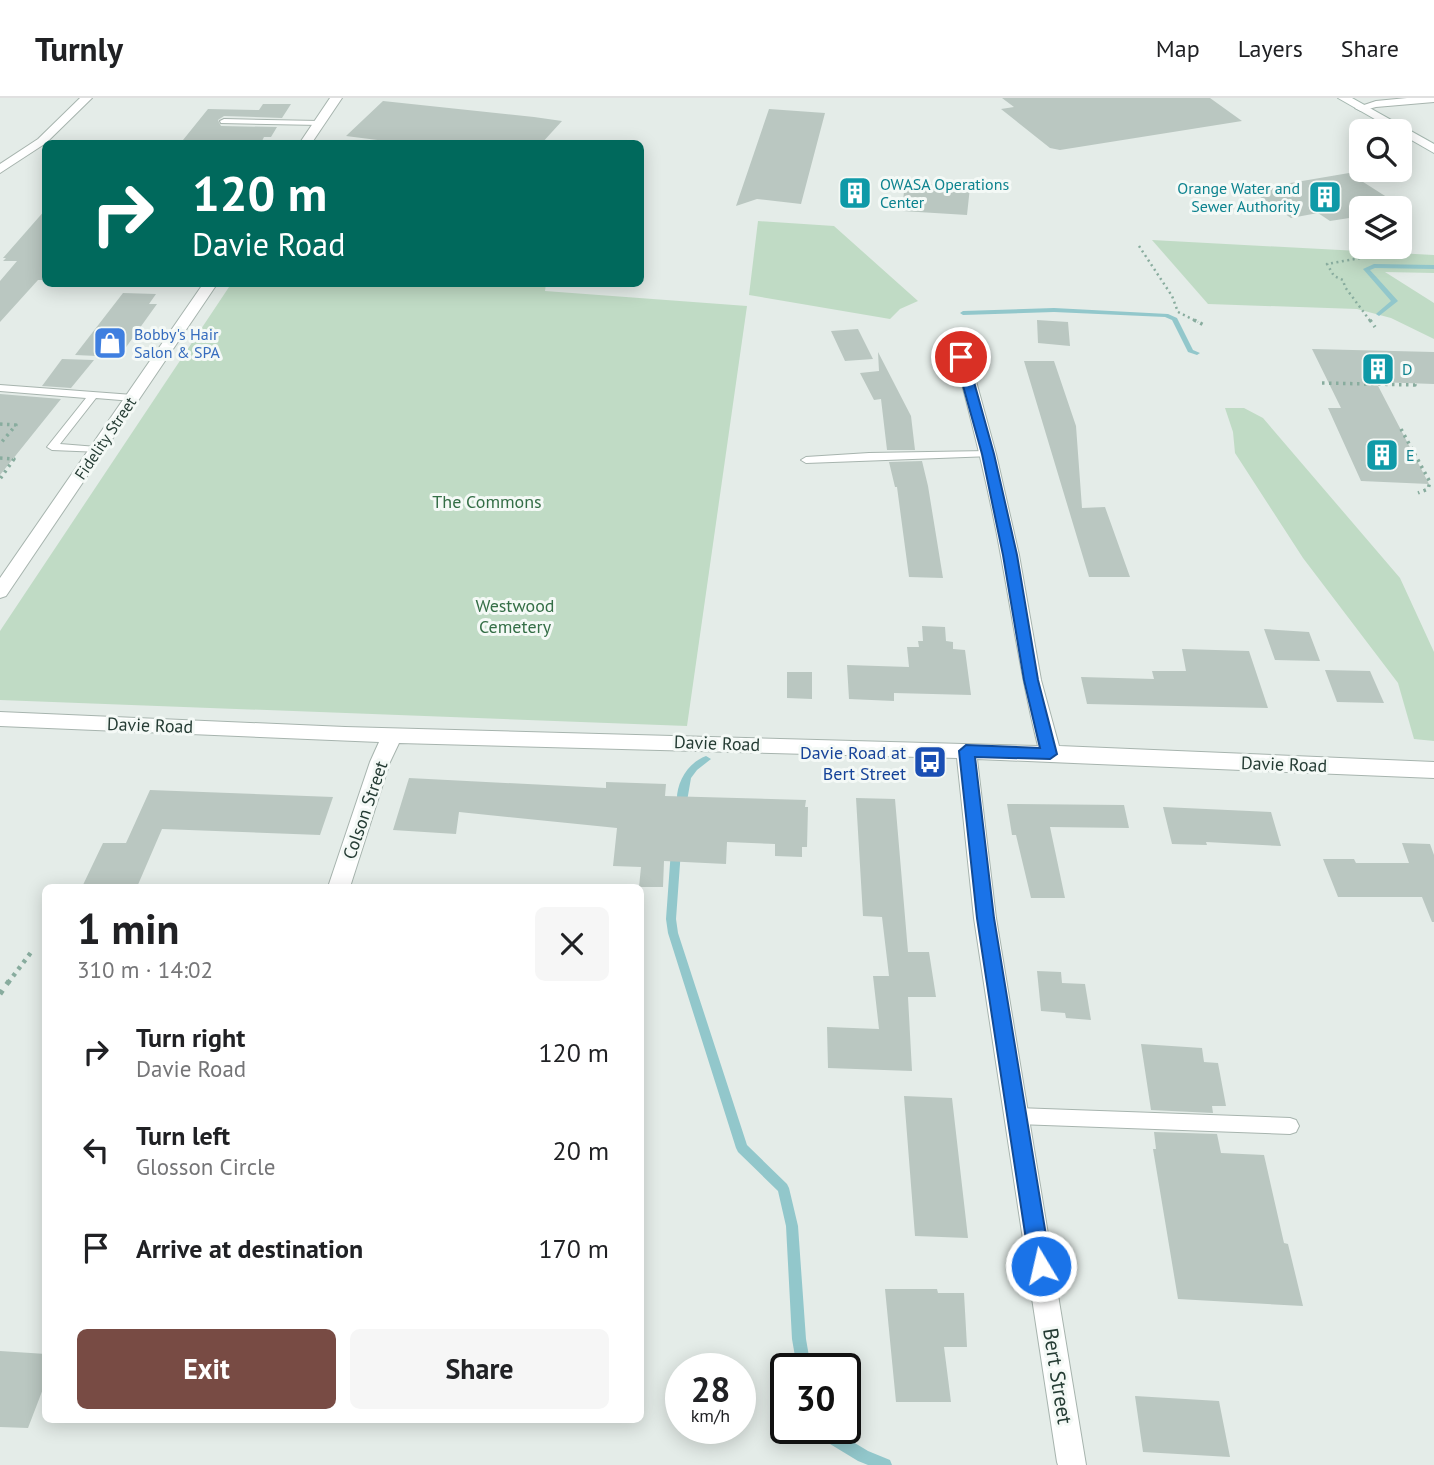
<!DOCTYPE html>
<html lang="en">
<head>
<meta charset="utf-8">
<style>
	body { margin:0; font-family:"PT Sans",sans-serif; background:#f6f6f6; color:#202124; height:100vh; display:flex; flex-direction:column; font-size:26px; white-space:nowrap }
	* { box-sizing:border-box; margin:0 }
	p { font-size:23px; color:#757577 }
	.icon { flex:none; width:38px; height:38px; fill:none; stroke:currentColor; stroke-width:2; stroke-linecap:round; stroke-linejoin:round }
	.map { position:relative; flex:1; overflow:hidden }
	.sheet { position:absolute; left:42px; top:786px; width:602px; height:539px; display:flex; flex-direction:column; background:#fff; border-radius:10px; box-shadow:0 4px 18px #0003 }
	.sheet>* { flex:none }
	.guide { position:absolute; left:42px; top:42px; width:602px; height:147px; border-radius:10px; box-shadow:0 4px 18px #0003; background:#00695c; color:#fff; overflow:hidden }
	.controls { position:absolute; left:1349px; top:21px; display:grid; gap:14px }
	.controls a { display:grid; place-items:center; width:63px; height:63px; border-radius:10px; background:#fff; box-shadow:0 4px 18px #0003; font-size:35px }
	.speed { position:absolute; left:665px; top:1255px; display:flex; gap:14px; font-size:35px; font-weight:700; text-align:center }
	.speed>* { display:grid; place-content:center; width:91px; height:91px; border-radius:50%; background:#fff; box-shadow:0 4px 18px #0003; line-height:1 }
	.speed small { font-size:18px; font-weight:400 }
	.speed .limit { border:4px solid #111; border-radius:10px; background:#fff; color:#111 }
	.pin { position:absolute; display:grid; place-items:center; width:60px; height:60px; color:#fff; margin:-30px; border:4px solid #fff; border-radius:50%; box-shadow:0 2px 7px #0007 }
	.me { position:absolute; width:77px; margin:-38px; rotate:351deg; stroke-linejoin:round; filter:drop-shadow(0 0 5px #0008) }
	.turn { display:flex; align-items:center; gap:24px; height:147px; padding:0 35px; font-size:32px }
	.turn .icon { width:91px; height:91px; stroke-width:2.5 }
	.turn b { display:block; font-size:49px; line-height:60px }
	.round { display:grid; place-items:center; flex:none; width:74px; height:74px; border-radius:10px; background:#f6f6f6 }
	.summary { display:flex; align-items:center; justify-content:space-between; height:119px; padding:0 35px }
	h1 { font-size:42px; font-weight:800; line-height:52px }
	.action { display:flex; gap:14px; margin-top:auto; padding:14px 35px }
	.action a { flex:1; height:80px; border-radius:10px; background:#784b44; color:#fff; font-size:28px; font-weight:800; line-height:80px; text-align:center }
	.action a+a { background:#f6f6f6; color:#202124 }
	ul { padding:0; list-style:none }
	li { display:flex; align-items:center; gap:21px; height:98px; padding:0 35px }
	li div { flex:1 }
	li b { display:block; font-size:26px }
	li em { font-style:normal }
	header { display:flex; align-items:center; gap:42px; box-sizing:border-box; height:98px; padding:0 35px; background:#fff; border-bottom:2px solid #e0e0e0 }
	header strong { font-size:33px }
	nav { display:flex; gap:38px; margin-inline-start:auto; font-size:24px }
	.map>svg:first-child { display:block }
	.green { fill:#c0dbc5 }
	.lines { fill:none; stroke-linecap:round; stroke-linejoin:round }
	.stream { fill:#92c7cb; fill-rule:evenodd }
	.building { fill:#bac7c1 }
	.lane-casing { stroke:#a7b4ae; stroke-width:2 }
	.street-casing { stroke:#a7b4ae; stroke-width:2 }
	.secondary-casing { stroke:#a4b7af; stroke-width:2 }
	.path-far3 { stroke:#88ac9e; stroke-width:2.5; stroke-dasharray:2 3.5; stroke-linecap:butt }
	.path-far2 { stroke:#88ac9e; stroke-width:3.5; stroke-dasharray:2.5 4.5; stroke-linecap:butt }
	.path-far1 { stroke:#88ac9e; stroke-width:4.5; stroke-dasharray:3.5 5; stroke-linecap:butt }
	.path { stroke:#88ac9e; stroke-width:5; stroke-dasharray:4.5 7; stroke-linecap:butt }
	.lane { fill:#fff; fill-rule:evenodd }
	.street { fill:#fff; fill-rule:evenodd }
	.secondary { fill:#fff; fill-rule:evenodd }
	.route { fill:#1a73e8; stroke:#114b97; stroke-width:2 }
	.labels { text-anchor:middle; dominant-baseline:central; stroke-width:6; stroke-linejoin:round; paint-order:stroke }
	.far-culture-label { font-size:16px; fill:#0d838f; stroke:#f4f9f6; text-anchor:start }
	.far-shop-label { font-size:16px; fill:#366cbe; stroke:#f4f9f6; text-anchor:start }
	.far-street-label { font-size:16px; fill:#253c34; stroke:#f4f9f6 }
	.park-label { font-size:18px; fill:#346e46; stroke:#f4f9f6 }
	.street-label { font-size:18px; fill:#253c34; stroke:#f4f9f6 }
	.transit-label { font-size:18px; fill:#164399; stroke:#f4f9f6; text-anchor:end }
	.near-street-label { font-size:21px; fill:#253c34; stroke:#f4f9f6 }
</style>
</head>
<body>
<header>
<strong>Turnly</strong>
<nav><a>Map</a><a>Layers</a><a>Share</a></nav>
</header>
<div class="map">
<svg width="1434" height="1367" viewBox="0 0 1434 1367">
	<rect width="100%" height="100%" fill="#e4ece8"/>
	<path class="green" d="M758,123L834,128L918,203L900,211L890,221L749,197Z
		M1152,142L1434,157V175L1385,174L1434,205V241L1391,220L1357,211L1208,206Z
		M231,186H546L545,193L747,208L687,628L0,602V533Z
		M1225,310H1244L1263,320L1400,480L1434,554V643L1414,641L1398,585L1303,460L1235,355L1233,334Z"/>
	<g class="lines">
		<path class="stream" d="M1374,166L1434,167V171L1375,170L1370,172L1398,203L1379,218L1376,216L1377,215L1391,203L1363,171Z
			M1054,210L1168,216L1177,220L1193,252L1200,255L1197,257L1188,254L1172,222L1165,219L1054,214L963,217L960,215L963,213Z
			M706,658L711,661L697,672L691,680L686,709L684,712H678C673,690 685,666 706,658Z
			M676,748L680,749L681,752L676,821L678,835L747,1047L787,1086L789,1090L798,1128L806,1241L811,1270H797L792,1241L786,1128L778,1093L738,1054L736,1050L668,835L666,821L671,752L672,749Z
			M810,1330H830L868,1353L890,1362L892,1367H868L858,1363L812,1335Z"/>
	</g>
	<path class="building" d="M1002,0H1210L1242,23L1060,52L1050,50L1001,11L1014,9Z
		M383,3L534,19L562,23L541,46H409L346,38Z
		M263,6H291L282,20L224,18L218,22L221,28L277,29L271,39H264L262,43L183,42L208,11L259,12Z
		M769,11L825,15L801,106L757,101L736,108Z
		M1349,75L1404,110H1362V118L1330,123L1318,115L1291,120L1250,92Z
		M905,84L970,89L967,117L902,113Z
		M46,111V182H38L0,224V183L17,163H3L6,160H3Z
		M123,195L156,196L149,206H157L119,259L75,257Z
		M1037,222L1068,224L1070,248L1038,245Z
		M858,231L873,261L845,263L831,233Z
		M1312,251L1434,254V286L1376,284L1429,386L1361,383L1328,310H1341Z
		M878,254L911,318L915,352H887L881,301L874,302L860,275L879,273Z
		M62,261L94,262L71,290L42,288Z
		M1024,263H1054L1076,328L1082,410L1105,409L1130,479H1089Z
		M0,296L61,301L0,377Z
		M922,363L928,388L943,480L909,479L897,389H895L889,364Z
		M922,528L945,529L946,543L953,544V551L965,552L971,597L894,595V603L849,601L847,567L909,569L907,549H919L918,543H923Z
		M1264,531L1309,534L1320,563L1275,562Z
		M1182,551L1249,553L1268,610L1087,606L1081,579L1154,581L1152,573H1186Z
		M1325,572L1370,573L1384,605L1337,604Z
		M787,574H812V601L787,600Z
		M409,680L606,690V684L666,686L665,698L806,702L805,709H808L807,749H802V759L775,758V746L727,744L726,766L664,763L663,789H639L641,769L613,768L617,730L459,714L456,736L393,732Z
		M150,692L333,699L320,737L162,731L137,789H82L103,745H126Z
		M856,700L895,701L908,854H929L936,899H908L912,973L828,970L827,929L879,931L873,878H889L882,819L863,818Z
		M1007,706L1124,707L1129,730L1050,729L1065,800H1031L1016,737H1012Z
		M1163,709L1271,714L1281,748L1206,744L1207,747L1172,746Z
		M1402,745L1430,746L1434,757V824H1432L1422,799H1338L1323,761H1354L1356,765H1409Z
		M1037,873L1061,874L1062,885L1085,886L1091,922L1066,920L1065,915L1041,913Z
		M1141,946L1202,950L1204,964L1218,965L1226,1008H1212L1213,1015L1151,1012Z
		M904,998L952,1000L968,1140L915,1138Z
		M1154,1034L1217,1036L1221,1055L1264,1057L1284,1145L1288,1146L1303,1208L1178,1201L1153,1051H1156Z
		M885,1191H937L938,1195H964L967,1249H944L951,1304H896Z
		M0,1253L46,1256V1283L28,1330L0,1329Z
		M1135,1298L1219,1303L1230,1359L1143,1354Z"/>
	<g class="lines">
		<defs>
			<path id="lane" d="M224,21L319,23L323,25L319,27L221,25L220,23Z
				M0,287L133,297L138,300L133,303L96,300L60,346L97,349L101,350V354L52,352L47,349L86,300L0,293Z
				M988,353L993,356L992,358L806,365L801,362L806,359L869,355Z
				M1017,1010L1290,1020L1296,1022L1299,1028L1296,1034L1290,1036L1017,1026L1011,1024L1008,1018L1011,1012Z"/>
			<path id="street" d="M80,0H92L46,45L0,75V66L38,41Z
				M330,0H342L311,46H299Z
				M1407,0H1434V4L1376,9L1361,13L1355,10L1376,3Z
				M203,186H217L6,498L0,500V480Z
				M958,239L965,243L996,356L1019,457L1041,582L1059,648L1434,664V680L977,661L996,820L1086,1367H1058L1057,1364L974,820L957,660L399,645L390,664L350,789H328L370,664L379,644L0,628V614L345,629L1038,648C1022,585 1013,522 1001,458C988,385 969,314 951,243Z"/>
			<path id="secondary" d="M1338,0H1352L1434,46V55Z"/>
		</defs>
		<use href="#lane" class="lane-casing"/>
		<use href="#street" class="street-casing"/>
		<use href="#secondary" class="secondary-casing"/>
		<path class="path-far3" d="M1353,138L1362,145
			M1139,148L1172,198L1178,214L1198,224
			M1363,149L1366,159L1327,166L1334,178L1343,182L1345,189L1371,224"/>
		<path class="path-far2" d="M1194,222L1206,228
			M1370,222L1375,229
			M1322,285L1415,287L1414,285
			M0,326L16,327L0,346
			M1401,331L1430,384L1428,391L1418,395
			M0,360L14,361L0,381"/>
		<path class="path-far1" d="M8,885L32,853"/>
		<path class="path" d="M0,896L9,883"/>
		<use href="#lane" class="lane"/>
		<use href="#street" class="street"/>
		<use href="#secondary" class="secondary"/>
	</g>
	<path class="route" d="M961,255L967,259L994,356L1017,457L1038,582L1057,656L1050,661L975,659L994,820L1051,1168L1048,1175L1041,1178L1033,1175L1030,1168L977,820L959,653L966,647L1040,650L1024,582L1003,457L982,356L955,259Z"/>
	<defs>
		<symbol id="building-square" viewBox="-11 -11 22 22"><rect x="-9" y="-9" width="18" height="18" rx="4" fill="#0f9aa8" stroke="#f4f9f6"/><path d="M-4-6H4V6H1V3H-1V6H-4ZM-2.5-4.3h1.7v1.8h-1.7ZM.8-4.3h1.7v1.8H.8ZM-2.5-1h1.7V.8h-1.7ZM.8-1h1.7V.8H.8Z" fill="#fff"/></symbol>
		<symbol id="shop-square" viewBox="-11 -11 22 22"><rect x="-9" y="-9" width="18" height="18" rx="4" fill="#3f7fe0" stroke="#f4f9f6"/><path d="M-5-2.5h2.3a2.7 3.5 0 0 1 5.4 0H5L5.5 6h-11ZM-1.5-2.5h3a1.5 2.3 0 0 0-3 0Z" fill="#fff"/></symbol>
		<symbol id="bus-square" viewBox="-11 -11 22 22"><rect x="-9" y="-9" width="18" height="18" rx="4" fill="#1a4fb4" stroke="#f4f9f6"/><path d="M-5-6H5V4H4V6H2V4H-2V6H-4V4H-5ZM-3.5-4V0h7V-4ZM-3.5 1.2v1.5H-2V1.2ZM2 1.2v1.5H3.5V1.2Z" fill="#fff"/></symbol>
	</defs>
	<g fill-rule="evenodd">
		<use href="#building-square" x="836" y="76" width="38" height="38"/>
		<use href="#building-square" x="1306" y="80" width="38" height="38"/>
		<use href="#shop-square" x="91" y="226" width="38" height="38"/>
		<use href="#building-square" x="1359" y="252" width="38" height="38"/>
		<use href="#building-square" x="1363" y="338" width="38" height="38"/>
		<use href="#bus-square" x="911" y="645" width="38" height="38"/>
	</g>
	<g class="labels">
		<g class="far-culture-label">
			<text x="880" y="86">OWASA Operations<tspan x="880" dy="18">Center</tspan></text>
			<text x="1300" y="90" text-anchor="end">Orange Water and<tspan x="1300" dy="18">Sewer Authority</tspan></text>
			<text x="1402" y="271">D</text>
			<text x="1406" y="357">E</text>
		</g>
		<g class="far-shop-label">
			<text x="134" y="236">Bobby's Hair<tspan x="134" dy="18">Salon &amp; SPA</tspan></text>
		</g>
		<g class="far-street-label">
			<text transform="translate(105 340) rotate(-56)">Fidelity Street</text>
		</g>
		<g class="park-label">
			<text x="487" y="403">The Commons</text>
			<text x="515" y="507">Westwood<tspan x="515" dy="21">Cemetery</tspan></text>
		</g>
		<g class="street-label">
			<text transform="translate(150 627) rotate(2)">Davie Road</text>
			<text transform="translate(717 645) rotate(2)">Davie Road</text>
			<text transform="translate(1284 666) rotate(2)">Davie Road</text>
			<text transform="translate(365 712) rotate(-71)">Colson Street</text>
		</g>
		<g class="transit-label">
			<text x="906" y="654">Davie Road at<tspan x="906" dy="21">Bert Street</tspan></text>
		</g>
		<g class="near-street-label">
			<text transform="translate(1058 1278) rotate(81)">Bert Street</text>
		</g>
	</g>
</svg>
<div class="controls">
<a><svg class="icon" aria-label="search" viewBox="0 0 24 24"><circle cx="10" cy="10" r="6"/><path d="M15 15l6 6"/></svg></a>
<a><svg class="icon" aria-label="layers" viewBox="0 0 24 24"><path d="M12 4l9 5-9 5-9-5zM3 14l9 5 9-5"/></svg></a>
</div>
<div class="speed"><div>28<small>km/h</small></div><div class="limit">30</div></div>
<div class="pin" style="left:961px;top:259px;background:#d93025"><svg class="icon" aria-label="arrive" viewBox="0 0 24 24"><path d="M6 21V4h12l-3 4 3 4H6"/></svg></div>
<svg class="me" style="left:1041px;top:1168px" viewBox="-20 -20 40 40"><circle r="17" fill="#1a73e8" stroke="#fff" stroke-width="3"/><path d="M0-11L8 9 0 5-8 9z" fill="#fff"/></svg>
<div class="guide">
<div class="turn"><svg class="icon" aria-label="right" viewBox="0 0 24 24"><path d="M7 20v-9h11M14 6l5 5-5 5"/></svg><div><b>120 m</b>Davie Road</div></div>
</div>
<section class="sheet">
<div class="summary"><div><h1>1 min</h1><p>310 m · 14:02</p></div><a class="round"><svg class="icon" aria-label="close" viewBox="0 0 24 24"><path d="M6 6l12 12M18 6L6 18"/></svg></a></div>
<ul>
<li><svg class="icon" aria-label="right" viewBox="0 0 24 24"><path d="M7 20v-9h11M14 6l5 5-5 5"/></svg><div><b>Turn right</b><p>Davie Road</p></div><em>120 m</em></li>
<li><svg class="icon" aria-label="left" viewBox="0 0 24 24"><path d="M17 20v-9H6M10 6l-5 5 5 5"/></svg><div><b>Turn left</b><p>Glosson Circle</p></div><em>20 m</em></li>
<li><svg class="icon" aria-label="arrive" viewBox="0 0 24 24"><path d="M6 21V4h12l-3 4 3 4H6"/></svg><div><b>Arrive at destination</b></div><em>170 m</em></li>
</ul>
<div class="action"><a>Exit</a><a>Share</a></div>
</section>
</div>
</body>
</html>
